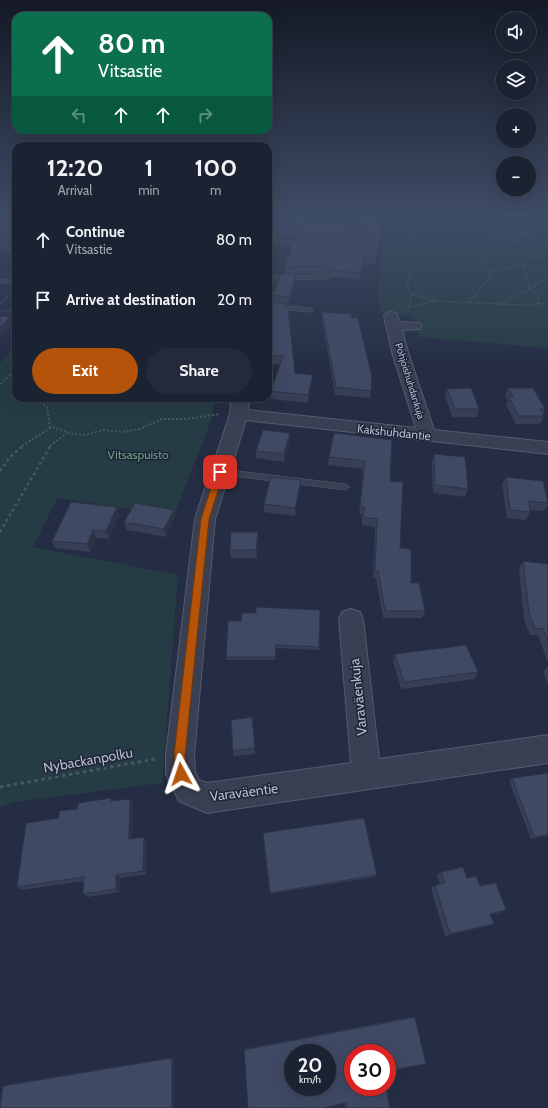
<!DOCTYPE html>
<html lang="en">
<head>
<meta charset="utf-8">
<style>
	body { margin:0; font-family:Cabin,sans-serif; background:#242a3a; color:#f1f3f6; height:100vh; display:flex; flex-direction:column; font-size:15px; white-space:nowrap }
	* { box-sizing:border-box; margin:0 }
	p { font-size:13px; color:#a0a4ac }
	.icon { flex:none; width:22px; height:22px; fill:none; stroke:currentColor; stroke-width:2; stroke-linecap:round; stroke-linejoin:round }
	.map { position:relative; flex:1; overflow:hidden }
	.side { position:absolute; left:12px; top:142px; width:260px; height:260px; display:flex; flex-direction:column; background:#1b2232; border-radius:12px; box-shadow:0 4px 16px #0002,0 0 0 1px #393f4d }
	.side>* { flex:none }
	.guide { position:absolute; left:12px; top:12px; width:260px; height:122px; border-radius:12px; box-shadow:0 4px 16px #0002,0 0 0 1px #393f4d; background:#0b6e4f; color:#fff; overflow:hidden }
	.buttons { position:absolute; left:496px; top:12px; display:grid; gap:8px }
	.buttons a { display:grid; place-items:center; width:40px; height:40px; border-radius:50%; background:#1b2232; box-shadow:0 4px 16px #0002,0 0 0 1px #393f4d; font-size:20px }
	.speed { position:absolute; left:284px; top:1044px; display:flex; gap:8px; font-size:20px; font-weight:700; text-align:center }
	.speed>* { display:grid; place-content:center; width:52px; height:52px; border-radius:50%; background:#1b2232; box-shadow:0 4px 16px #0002,0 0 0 1px #393f4d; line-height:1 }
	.speed small { font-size:10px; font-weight:400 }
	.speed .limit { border:6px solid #d22; background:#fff; color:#111 }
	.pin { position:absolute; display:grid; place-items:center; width:34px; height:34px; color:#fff; margin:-17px; border-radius:8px; box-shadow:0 2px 6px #0006 }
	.me { position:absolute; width:44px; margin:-22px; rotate:355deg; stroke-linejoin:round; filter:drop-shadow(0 0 3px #0008) }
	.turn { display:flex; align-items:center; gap:14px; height:84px; padding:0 20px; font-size:18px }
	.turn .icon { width:52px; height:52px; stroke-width:2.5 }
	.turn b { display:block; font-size:28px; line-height:34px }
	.lanes { display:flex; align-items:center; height:38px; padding:0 20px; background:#0003; justify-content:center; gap:20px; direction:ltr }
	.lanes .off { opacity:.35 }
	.eta { display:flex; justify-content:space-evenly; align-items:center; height:68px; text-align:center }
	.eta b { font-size:24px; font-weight:800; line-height:28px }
	.action { display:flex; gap:8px; margin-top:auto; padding:8px 20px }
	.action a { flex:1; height:46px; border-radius:24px; background:#b45309; color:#fff; font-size:16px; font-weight:800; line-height:46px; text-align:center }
	.action a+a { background:#242a3a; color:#f1f3f6 }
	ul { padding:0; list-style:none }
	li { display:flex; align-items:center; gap:12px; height:60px; padding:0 20px }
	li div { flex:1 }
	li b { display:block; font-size:15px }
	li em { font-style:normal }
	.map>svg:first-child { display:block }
	.green { fill:#263c44 }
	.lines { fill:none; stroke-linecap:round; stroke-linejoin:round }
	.lane-casing { stroke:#545b6d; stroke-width:1 }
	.street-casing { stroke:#545b6d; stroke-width:2 }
	.path-far3 { stroke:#455961; stroke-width:1.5; stroke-dasharray:1.5 1.5; stroke-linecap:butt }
	.path-far2 { stroke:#455961; stroke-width:2; stroke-dasharray:2 2; stroke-linecap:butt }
	.path-far1 { stroke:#455961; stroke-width:2.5; stroke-dasharray:3 3; stroke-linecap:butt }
	.path { stroke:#455961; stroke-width:3; stroke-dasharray:3.5 3.5; stroke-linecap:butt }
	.lane { fill:#394053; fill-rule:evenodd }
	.street { fill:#394053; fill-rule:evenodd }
	.wall { fill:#373f56; fill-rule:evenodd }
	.shaded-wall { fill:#2d3346 }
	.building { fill:#404964; stroke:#2d3346; fill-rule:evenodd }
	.route { fill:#b45309; stroke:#753606 }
	.labels { text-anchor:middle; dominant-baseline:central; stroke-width:3; stroke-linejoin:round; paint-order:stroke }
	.far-street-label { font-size:10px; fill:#b6bbcd; stroke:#1e2438 }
	.street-label { font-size:12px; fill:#b6bbcd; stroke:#1e2438 }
	.park-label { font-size:12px; fill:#6b9f7f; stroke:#1e2438 }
	.near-street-label { font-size:14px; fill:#b6bbcd; stroke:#1e2438 }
</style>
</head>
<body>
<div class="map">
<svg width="548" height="1108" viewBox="0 0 548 1108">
	<rect width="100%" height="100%" fill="#242d43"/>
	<path class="green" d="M387,215H548V348L419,337L417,321L404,315L380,312L378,290Z
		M16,345V398H215L211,421L174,515L57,498L33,547L178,575L162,783L15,802L0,807V363Z"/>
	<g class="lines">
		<defs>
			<path id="lane" d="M273,220L306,223L309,225L306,227L271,223V221Z
				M339,225L360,228V235L355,236V230L337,228V226Z
				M268,230L287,231L290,233L287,235L268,234Z
				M268,239L307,242L310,244L307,246L268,243Z
				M0,246L16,248V252L0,250Z
				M268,276L328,275L331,277L328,279L268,280Z
				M0,279L16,280V284L0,283Z
				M268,304L310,308L314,310L310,312L268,308Z
				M220,469L345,484L350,487L345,490L217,474L215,472Z"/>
			<path id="street" d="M269,215H281L274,232L272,234L268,236Z
				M391,312L396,313L400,322L420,323L422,326L420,329L402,330L408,352L434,430L548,442V454L246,420L215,519L194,755L195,772L199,780L207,783L351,763L339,619L342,612L351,609L360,612L363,619L379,759L548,735V763L207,813L179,801L166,774V755L195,519L230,414L231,398H249L248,410L416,428L392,352L384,316L386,313Z"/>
		</defs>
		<use href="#lane" class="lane-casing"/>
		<use href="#street" class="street-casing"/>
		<path class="path-far3" d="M532,215L544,224L545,227L543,229
			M479,219H499
			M510,236L543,229
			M507,244L516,241L537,246
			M503,250L523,265
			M529,256L544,258L548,262
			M489,271L524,265
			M411,294L435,301L522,305L548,303
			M469,302L490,277L487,261L483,255L503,250L507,244L489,231L476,215
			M0,304L10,294
			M498,304L530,289L524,265L529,256L516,241L505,233L499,219L506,216L543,229L548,233
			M539,304L537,294L530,289L548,277
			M409,307L434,301
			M405,309L409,307L411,294L408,289V277L417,267C412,250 409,233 415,215
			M0,311H16"/>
		<path class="path-far2" d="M0,384L16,370
			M33,398L47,407L50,428
			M22,446L52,427L73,434L84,435L104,430L123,432L140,429L162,419H187L219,414
			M50,446L67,433"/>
		<path class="path-far1" d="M0,471L10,457L24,445
			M0,532L51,445"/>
		<path class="path" d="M0,787L155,759"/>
		<use href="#lane" class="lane"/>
		<use href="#street" class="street"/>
	</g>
	<path class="wall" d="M0,215H16V244L13,246L1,245H4L6,252L0,258Z
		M296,215H382L381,225H382L375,264L363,263L360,280L332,277L328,274H296V281L288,304H286V309L295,373L312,383L308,403L271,399V391L280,364H268V306L272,302V295L285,274V267L291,250V244L296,240V237H290V230L296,220ZM354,225L358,226L362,229L357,232L353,229Z
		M322,312L351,317L371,391L370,398L335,395L322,319Z
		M508,388L545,409L543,414L544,416L540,424H516L506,405L508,401L505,396Z
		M447,389L479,409L477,417H452L445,396Z
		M290,433V441L284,462L256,458V451Z
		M334,433L390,481L400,548L411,583L425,611L422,618H383L376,578H373L375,527L362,525V514H359L363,469L328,465L329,457Z
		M434,454L468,489L465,497L433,493L432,462Z
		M506,477L548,504L544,511L530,510V512L526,520L507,518L502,484Z
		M300,488L295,516L264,512V504Z
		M117,507L119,514L109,539L96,538L90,552L55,548L52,541Z
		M175,517L166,537L127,530L124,522Z
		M258,532V540L257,558H231L230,550Z
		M523,561L548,564V663L538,635H530L524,620L519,568Z
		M228,621L319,647V650L276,648L275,660H227L226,657Z
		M395,654L478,672L474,679L401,689L393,661Z
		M548,666V684L543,672Z
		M252,717L255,754L233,756V751Z
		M548,773V836L531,839L509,781L512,778Z
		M130,799L133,803L132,839L147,841V874L120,878V892L88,897L83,894L84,881L23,890L17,887L59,818L77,809L114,801Z
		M263,833L377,875L375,877L270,894Z
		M441,872L467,878L480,886L506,910L500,913L490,915L494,924L488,926L445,936L431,888L435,885L440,884L437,875Z
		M411,1017H415L353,1053L390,1108H345L344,1104L244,1050V1049Z
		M175,1057V1108L3,1086L11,1084Z"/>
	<path class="shaded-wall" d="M16,235V244L13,246L11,239Z
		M4,245L6,252L0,258V249Z
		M364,256L363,263L360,280V273Z
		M296,274V281L288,304L289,297Z
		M10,317L13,325L0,338V327Z
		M313,375L312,383L308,403V395Z
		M290,433V441L284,462V454Z
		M301,480L300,488L295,516V508Z
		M117,507L119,514L109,539L106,531Z
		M174,510L175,517L166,537L164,529Z
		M93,530L96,538L90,552L87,544Z
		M258,532V540L257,558L256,550Z
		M130,799L133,803L132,843L129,839Z
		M144,837L147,841V874L143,871Z
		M116,875L120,878V892L116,889Z
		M175,1057V1108H172V1058Z"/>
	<path class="building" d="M0,215H16V235L11,239L0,238Z
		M310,215H382L381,225H382L376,257L364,256L360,273L333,270L328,266L285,267L293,245L291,244L294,240L353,245L357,242L353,238L297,233L298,231L290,230L294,220L354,225L353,229L357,232L362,229L363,223L359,219Z
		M0,245H4L0,249Z
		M281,274H296L289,297L272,295Z
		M270,302L286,304L285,309H288L295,373L313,375L308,395L271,391L283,356H268V306Z
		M322,312L352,314L351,317L358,318L372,377L371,391L336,387Z
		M0,316L10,317L0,327Z
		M471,388L479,409H455L447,389Z
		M508,388H533L545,409H540L544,416H519L509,397H513Z
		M263,430L290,433L284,454L256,451Z
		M334,433L392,440L390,481L403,482L400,548L411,549V583H419L425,611H385L378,571H375L377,519L363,517L364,507L360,506L365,461L329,457Z
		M434,454L465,457L468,489L435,485Z
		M271,477L301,480L295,508L264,504Z
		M506,477L543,481L548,503L529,501L530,512L510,510Z
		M71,502L117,507L106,531L93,530L87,544L52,541Z
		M135,503L174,510L164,529L124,522Z
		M231,532H258L256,550H230Z
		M523,561L548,564V642L543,628L535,629L529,612Z
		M256,607L320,610L319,647L276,645L275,657H226L228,621H241L242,613H256Z
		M466,645L478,672L404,682L395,654Z
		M252,717L255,748L233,751L231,720Z
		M548,773V835L534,837L512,778Z
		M111,798V801L130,799L129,839L144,837L143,871L116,875V889L83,894L84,877L17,887L26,823L59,818V811L77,809L78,803Z
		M364,818L377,875L270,893L263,833Z
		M463,867L467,878L476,876L480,886L496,883L506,910L490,914L494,924L450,934L435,885L445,883L441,872Z
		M415,1017L426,1064L387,1071V1053H353V1087H386L390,1108H347L346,1103L323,1108H248L244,1050ZM293,1053H327V1087H293Z
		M172,1058V1108H0L3,1086Z"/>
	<linearGradient id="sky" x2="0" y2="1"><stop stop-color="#141925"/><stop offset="0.58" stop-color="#3f4c66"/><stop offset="1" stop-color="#3f4c66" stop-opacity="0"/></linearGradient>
	<rect width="548" height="370" fill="url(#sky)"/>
	<path class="route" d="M220,469L224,472L209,519L185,755L187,774L186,778L181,780L177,778L174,755L201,519L216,472Z"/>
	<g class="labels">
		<g class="far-street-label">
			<text transform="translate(410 381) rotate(73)">Pohjoishuhdankuja</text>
		</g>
		<g class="street-label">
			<text transform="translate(394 432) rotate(6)">Kakshuhdantie</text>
		</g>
		<g class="park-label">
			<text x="138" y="454">Vitsaspuisto</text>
		</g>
		<g class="near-street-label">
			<text transform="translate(358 697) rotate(-96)">Varaväenkuja</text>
			<text transform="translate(88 760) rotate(-10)">Nybackanpolku</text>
			<text transform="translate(244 792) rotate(-7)">Varaväentie</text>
		</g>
	</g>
</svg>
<div class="buttons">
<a><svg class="icon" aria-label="sound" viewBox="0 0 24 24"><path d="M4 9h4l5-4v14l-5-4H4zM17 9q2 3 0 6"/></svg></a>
<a><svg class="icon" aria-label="layers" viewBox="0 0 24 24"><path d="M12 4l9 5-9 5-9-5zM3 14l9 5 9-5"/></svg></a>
<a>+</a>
<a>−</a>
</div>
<div class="speed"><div>20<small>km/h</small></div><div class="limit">30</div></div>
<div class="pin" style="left:220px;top:472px;background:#d93025"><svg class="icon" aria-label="arrive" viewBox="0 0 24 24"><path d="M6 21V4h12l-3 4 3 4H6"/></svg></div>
<svg class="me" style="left:181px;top:774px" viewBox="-20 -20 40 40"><path d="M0-17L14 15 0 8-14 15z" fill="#b45309" stroke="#fff" stroke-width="4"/></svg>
<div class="guide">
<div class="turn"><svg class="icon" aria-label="ahead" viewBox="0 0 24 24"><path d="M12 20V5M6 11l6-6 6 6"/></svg><div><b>80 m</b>Vitsastie</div></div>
<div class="lanes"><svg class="icon off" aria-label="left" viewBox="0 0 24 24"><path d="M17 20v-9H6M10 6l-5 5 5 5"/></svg><svg class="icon" aria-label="ahead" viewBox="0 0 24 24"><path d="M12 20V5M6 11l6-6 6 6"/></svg><svg class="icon" aria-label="ahead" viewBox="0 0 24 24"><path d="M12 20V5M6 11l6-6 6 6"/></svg><svg class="icon off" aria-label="right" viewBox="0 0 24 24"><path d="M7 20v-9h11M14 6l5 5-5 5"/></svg></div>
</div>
<section class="side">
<div class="eta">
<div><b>12:20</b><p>Arrival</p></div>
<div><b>1</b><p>min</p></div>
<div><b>100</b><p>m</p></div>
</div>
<ul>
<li><svg class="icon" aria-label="ahead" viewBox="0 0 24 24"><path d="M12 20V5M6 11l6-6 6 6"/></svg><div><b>Continue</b><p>Vitsastie</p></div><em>80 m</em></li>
<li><svg class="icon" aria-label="arrive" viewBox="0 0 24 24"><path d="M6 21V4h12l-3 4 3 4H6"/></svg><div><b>Arrive at destination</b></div><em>20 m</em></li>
</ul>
<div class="action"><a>Exit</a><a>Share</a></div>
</section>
</div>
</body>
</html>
